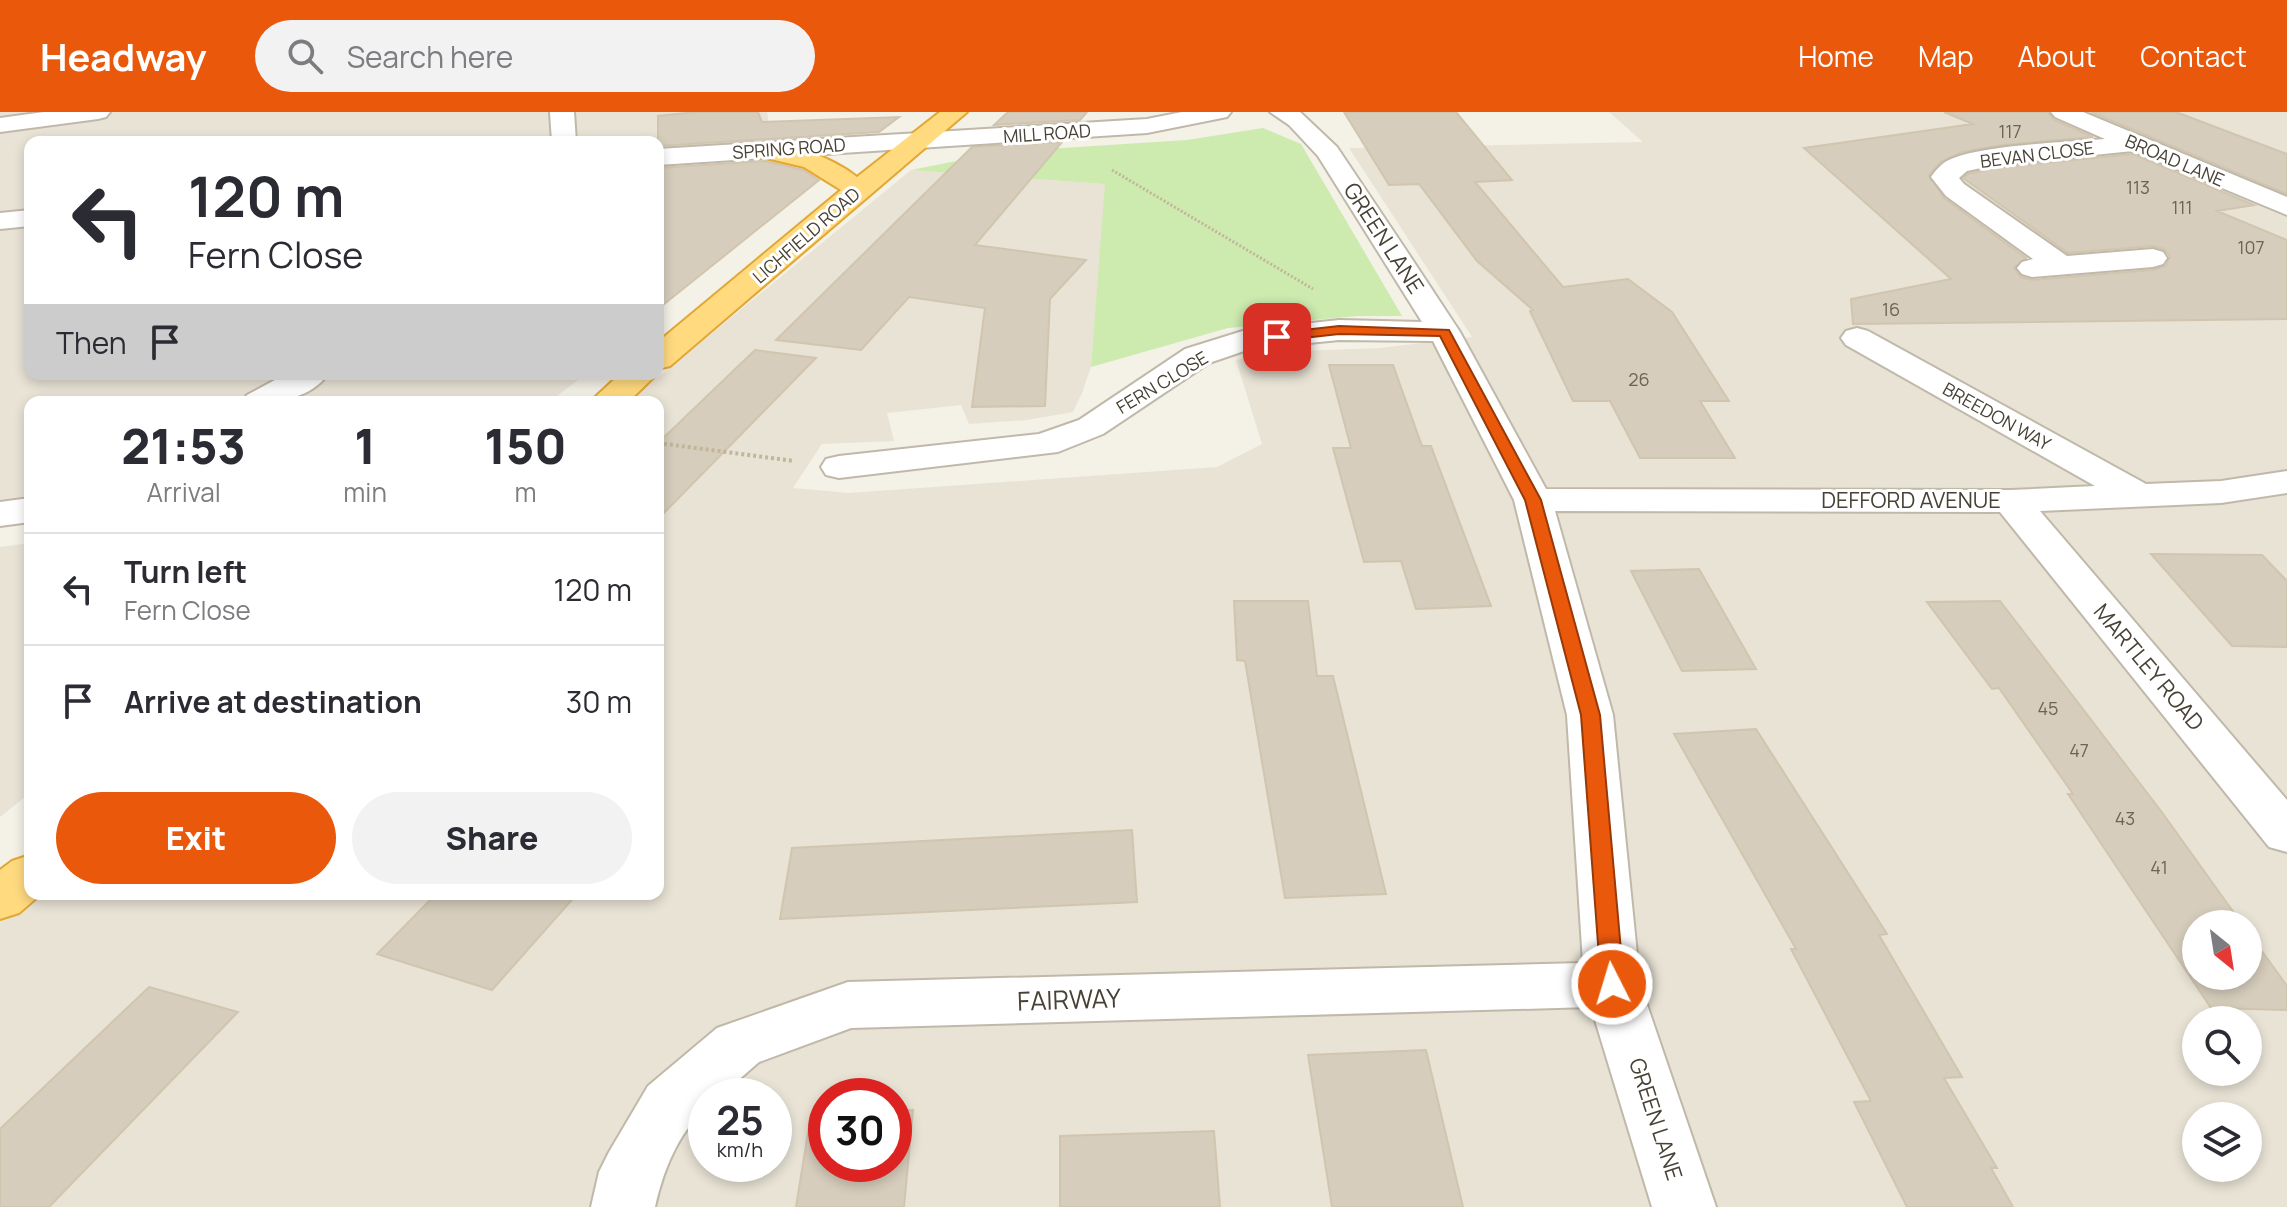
<!DOCTYPE html>
<html lang="en">
<head>
<meta charset="utf-8">
<style>
	body { margin:0; font-family:Manrope,sans-serif; background:#f2f2f3; color:#2b2b33; height:100vh; display:flex; flex-direction:column; font-size:30px; white-space:nowrap }
	* { box-sizing:border-box; margin:0 }
	p { font-size:26px; color:#7c7c81 }
	.icon { flex:none; width:44px; height:44px; fill:none; stroke:currentColor; stroke-width:2; stroke-linecap:round; stroke-linejoin:round }
	.map { position:relative; flex:1; overflow:hidden }
	.panel { position:absolute; left:24px; top:284px; width:640px; height:504px; display:flex; flex-direction:column; background:#fff; border-radius:16px; box-shadow:0 4px 12px #0003 }
	.panel>* { flex:none }
	.hud { position:absolute; left:24px; top:24px; width:640px; height:244px; border-radius:16px; box-shadow:0 4px 12px #0003; background:#fff; color:#2b2b33; overflow:hidden }
	.needle { width:52px; rotate:150deg }
	.controls { position:absolute; left:2182px; top:798px; display:grid; gap:16px }
	.controls a { display:grid; place-items:center; width:80px; height:80px; border-radius:50%; background:#fff; box-shadow:0 4px 12px #0003; font-size:40px }
	.speed { position:absolute; left:688px; top:966px; display:flex; gap:16px; font-size:40px; font-weight:700; text-align:center }
	.speed>* { display:grid; place-content:center; width:104px; height:104px; border-radius:50%; background:#fff; box-shadow:0 4px 12px #0003; line-height:1 }
	.speed small { font-size:20px; font-weight:400 }
	.speed .limit { border:12px solid #d22; background:#fff; color:#111 }
	.pin { position:absolute; display:grid; place-items:center; width:68px; height:68px; color:#fff; margin:-34px; border-radius:16px; box-shadow:0 4px 12px #0006 }
	.me { position:absolute; width:88px; margin:-44px; rotate:355deg; stroke-linejoin:round; filter:drop-shadow(0 0 6px #0008) }
	.turn { display:flex; align-items:center; gap:28px; height:168px; padding:0 32px; font-size:36px }
	.turn .icon { width:104px; height:104px; stroke-width:2.5 }
	.turn b { display:block; font-size:56px; line-height:68px }
	.then { display:flex; align-items:center; height:76px; padding:0 32px; background:#0003; gap:16px; font-size:30px }
	.eta { display:flex; justify-content:space-evenly; align-items:center; height:136px; text-align:center }
	.eta b { font-size:48px; font-weight:800; line-height:56px }
	.action { display:flex; gap:16px; margin-top:auto; padding:16px 32px }
	.action a { flex:1; height:92px; border-radius:48px; background:#ea580c; color:#fff; font-size:32px; font-weight:800; line-height:92px; text-align:center }
	.action a+a { background:#f2f2f3; color:#2b2b33 }
	ul { padding:0; list-style:none }
	li { display:flex; align-items:center; gap:24px; height:112px; padding:0 32px; border-top:2px solid #e1e1e2 }
	li div { flex:1 }
	li b { display:block; font-size:30px }
	li em { font-style:normal }
	header { display:flex; align-items:center; gap:48px; box-sizing:border-box; height:112px; padding:0 40px; background:#ea580c; color:#fff }
	header strong { font-size:38px }
	nav { display:flex; gap:44px; margin-inline-start:auto; font-size:28px }
	.search { width:560px; height:72px; background:#f2f2f3; display:flex; align-items:center; gap:20px; box-sizing:border-box; padding:0 28px; border-radius:44px; color:#7c7c81; font-size:30px }
	.map>svg:first-child { display:block }
	.residential { fill:#e8e3d5; fill-rule:evenodd }
	.green { fill:#cdeaaf }
	.building { fill:#d6cdbc; stroke:#d1c5af; stroke-width:2 }
	.lines { fill:none; stroke-linecap:round; stroke-linejoin:round }
	.minor-casing { stroke:#c0b9aa; stroke-width:4 }
	.tertiary-casing { stroke:#c0b9aa; stroke-width:4 }
	.trunk-casing { stroke:#e2a734; stroke-width:4 }
	.path-far1 { stroke:#c2b59a; stroke-width:3; stroke-dasharray:2 2; stroke-linecap:butt }
	.path { stroke:#c2b59a; stroke-width:4; stroke-dasharray:3 3; stroke-linecap:butt }
	.minor { fill:#fff; fill-rule:evenodd }
	.tertiary { fill:#fff; fill-rule:evenodd }
	.trunk { fill:#ffda7f; fill-rule:evenodd }
	.route { fill:#ea580c; stroke:#983908; stroke-width:2 }
	.labels { text-anchor:middle; dominant-baseline:central; stroke-width:6; stroke-linejoin:round; paint-order:stroke }
	.number-label { font-size:18px; fill:#6c6458 }
	.far-street-label { font-size:18px; fill:#484136; stroke:#fff }
	.street-label { font-size:22px; fill:#484136; stroke:#fff }
	.near-street-label { font-size:26px; fill:#484136; stroke:#fff }
</style>
</head>
<body>
<header>
<strong>Headway</strong>
<div class="search"><svg class="icon" aria-label="search" viewBox="0 0 24 24"><circle cx="10" cy="10" r="6"/><path d="M15 15l6 6"/></svg>Search here</div>
<nav><a>Home</a><a>Map</a><a>About</a><a>Contact</a></nav>
</header>
<div class="map">
<svg width="2287" height="1095" viewBox="0 0 2287 1095">
	<rect width="100%" height="100%" fill="#f4f1e7"/>
	<path class="residential" d="M0,0H767L772,28L658,39V30H30V262H586L549,290H30V387L0,391Z
		M1609,0H2287V1095H0V804L30,782H658V290H628L911,58L1106,72L1091,255L1082,281L1073,300L1027,308L969,312L961,293L887,301L894,329L822,332L793,376L849,381L1217,355L1262,332L1236,248L1272,240L1380,236L1472,225L1349,36L1643,30ZM2196,812H2248V864H2196ZM2196,908H2248V960H2196ZM706,984H774V1052H706ZM826,984H894V1052H826ZM2196,1004H2248V1056H2196Z
		M30,431V681L0,705V435Z"/>
	<path class="green" d="M1263,16L1301,32L1402,204H1357L1228,216L1091,255L1105,72L911,58L1002,40L1187,28Z"/>
	<path class="building" d="M696,0H758L762,10L899,5L879,20L658,34V4Z
		M1008,0H1087L1080,8L994,13Z
		M1344,0H1456L1512,68L1475,70L1563,175L1628,167L1672,200L1729,289H1700L1735,346H1640L1610,289H1573L1530,199L1533,198L1477,149L1419,72L1389,73Z
		M1944,0H2048L2054,8L2093,25L2002,33L1962,40L1942,49L1929,63L1944,86L2026,146L2014,156L2021,165L2032,168L2153,158L2166,154L2170,144L2164,137L2153,134L2068,141L1963,66L1968,62L1995,56L2133,42L2254,93L2217,99L2287,128V207L1853,212L1851,187L1951,167L1804,36L1973,12Z
		M2091,0H2176L2287,42V82Z
		M1062,30L975,133L1086,148L1050,187L1045,294L972,295L985,196L909,185L861,238L776,228L972,35Z
		M765,49L803,58L819,68L658,197V56Z
		M755,238L816,246L658,407V331Z
		M1329,253H1393L1422,334H1431L1491,494L1416,497L1401,449L1364,450L1333,336H1351Z
		M2151,442L2262,443L2287,469V535L2232,534Z
		M1699,457L1756,557L1682,559L1631,459Z
		M1234,489H1308L1317,564H1333L1386,782L1285,786L1245,549L1237,548Z
		M2000,489L2161,699L2242,812H2196V864H2248V820L2287,874V898L2211,896L2068,682H2073L1999,576L1992,577L1927,490Z
		M1756,617L1887,822L1879,823L1962,965L1944,966L1997,1056H1991L2013,1095H1907L1854,990L1871,989L1791,837H1796L1674,622Z
		M1132,718L1137,790L780,807L792,736Z
		M436,782H577L492,878L377,842Z
		M149,875L238,900L49,1095H0V1017Z
		M1426,938L1463,1095H1332L1308,943Z
		M913,998L904,1095H796L811,1002L826,1001V1052H894V999Z
		M1214,1019L1220,1095H1060V1024Z"/>
	<g class="lines">
		<defs>
			<path id="minor" d="M44,0H110L106,5L98,7L0,20V6Z
				M550,0H574L576,30H552Z
				M1270,0H1300L1337,35L1406,138L1460,220L1546,377L2011,378L2095,374L1846,233L1841,226L1846,219L1857,216L1868,219L2146,372L2221,369L2287,359V381L2221,391L2040,399L2287,688V740L2269,735L2000,400L1555,399L1613,603L1640,872L1716,1095H1652L1591,895L851,916L759,950L720,984H706V996C678,1021 663,1059 655,1095H591L599,1060L609,1040L648,974L717,916L848,870L1583,851L1567,603L1514,388L1433,229L1339,228L1250,237L1209,251L1103,322L1058,340L839,366L826,363L821,355L826,347L839,344L1039,322L1079,308L1185,237L1246,218L1339,208L1422,210L1318,44L1289,13Z
				M2051,0H2083L2287,85V103L2133,39L1995,53L1967,59L1959,66L1964,72L2067,144L2153,137L2163,140L2167,146L2163,152L2153,155L2032,165L2022,162L2017,156L2022,150L2033,147L1946,84L1931,65C1935,59 1942,51 1949,48C1979,33 2069,30 2105,27L2055,5Z
				M286,262H328C308,290 272,290 242,290L247,283Z
				M30,386V410L0,414V390Z"/>
			<path id="tertiary" d="M1182,0H1231L1227,5L1147,21L658,53V37L1147,7Z
				M30,98V114L0,117V101Z"/>
			<path id="trunk" d="M940,0H967L670,254L658,257V230L841,78L804,55L753,43L750,38L753,33C783,25 834,47 857,65Z
				M620,262H657L628,290H590Z
				M30,743V782H41L19,801L0,807V758L12,749Z"/>
		</defs>
		<use href="#minor" class="minor-casing"/>
		<use href="#tertiary" class="tertiary-casing"/>
		<use href="#trunk" class="trunk-casing"/>
		<path class="path-far1" d="M1112,58L1313,177"/>
		<path class="path" d="M658,331L794,349"/>
		<use href="#minor" class="minor"/>
		<use href="#tertiary" class="tertiary"/>
		<use href="#trunk" class="trunk"/>
	</g>
	<path class="route" d="M1339,214L1449,218L1541,388L1600,603L1624,872L1621,878L1612,881L1604,878L1601,872L1581,603L1525,388L1440,224L1339,222L1277,229L1270,225L1277,221Z"/>
	<g class="labels">
		<g class="number-label">
			<text x="2010" y="19">117</text>
			<text x="2138" y="75">113</text>
			<text x="2182" y="95">111</text>
			<text x="2251" y="135">107</text>
			<text x="1891" y="197">16</text>
			<text x="1639" y="267">26</text>
			<text x="2048" y="596">45</text>
			<text x="2079" y="638">47</text>
			<text x="2125" y="706">43</text>
			<text x="2159" y="755">41</text>
		</g>
		<g class="far-street-label">
			<text transform="translate(1047 21) rotate(-4)">MILL ROAD</text>
			<text transform="translate(789 36) rotate(-4)">SPRING ROAD</text>
			<text transform="translate(2037 42) rotate(-7)">BEVAN CLOSE</text>
			<text transform="translate(2175 48) rotate(23)">BROAD LANE</text>
			<text transform="translate(806 123) rotate(-41)">LICHFIELD ROAD</text>
			<text transform="translate(1162 270) rotate(-31)">FERN CLOSE</text>
			<text transform="translate(1997 304) rotate(29)">BREEDON WAY</text>
		</g>
		<g class="street-label">
			<text transform="translate(1384 126) rotate(57)">GREEN LANE</text>
			<text x="1911" y="388">DEFFORD AVENUE</text>
			<text transform="translate(2149 555) rotate(50)">MARTLEY ROAD</text>
			<text transform="translate(1656 1007) rotate(72)">GREEN LANE</text>
		</g>
		<g class="near-street-label">
			<text transform="translate(1069 887) rotate(-2)">FAIRWAY</text>
		</g>
	</g>
</svg>
<div class="controls">
<a><svg class="needle" viewBox="-14 -14 28 28"><path d="M0-13l5 13h-10z" fill="#e53935"/><path d="M0 13l5-13h-10z" fill="#7c7c81"/></svg></a>
<a><svg class="icon" aria-label="search" viewBox="0 0 24 24"><circle cx="10" cy="10" r="6"/><path d="M15 15l6 6"/></svg></a>
<a><svg class="icon" aria-label="layers" viewBox="0 0 24 24"><path d="M12 4l9 5-9 5-9-5zM3 14l9 5 9-5"/></svg></a>
</div>
<div class="speed"><div>25<small>km/h</small></div><div class="limit">30</div></div>
<div class="pin" style="left:1277px;top:225px;background:#d93025"><svg class="icon" aria-label="arrive" viewBox="0 0 24 24"><path d="M6 21V4h12l-3 4 3 4H6"/></svg></div>
<svg class="me" style="left:1612px;top:872px" viewBox="-20 -20 40 40"><circle r="17" fill="#ea580c" stroke="#fff" stroke-width="3"/><path d="M0-11L8 9 0 5-8 9z" fill="#fff"/></svg>
<div class="hud">
<div class="turn"><svg class="icon" aria-label="left" viewBox="0 0 24 24"><path d="M17 20v-9H6M10 6l-5 5 5 5"/></svg><div><b>120 m</b>Fern Close</div></div>
<div class="then">Then<svg class="icon" aria-label="arrive" viewBox="0 0 24 24"><path d="M6 21V4h12l-3 4 3 4H6"/></svg></div>
</div>
<section class="panel">
<div class="eta">
<div><b>21:53</b><p>Arrival</p></div>
<div><b>1</b><p>min</p></div>
<div><b>150</b><p>m</p></div>
</div>
<ul>
<li><svg class="icon" aria-label="left" viewBox="0 0 24 24"><path d="M17 20v-9H6M10 6l-5 5 5 5"/></svg><div><b>Turn left</b><p>Fern Close</p></div><em>120 m</em></li>
<li><svg class="icon" aria-label="arrive" viewBox="0 0 24 24"><path d="M6 21V4h12l-3 4 3 4H6"/></svg><div><b>Arrive at destination</b></div><em>30 m</em></li>
</ul>
<div class="action"><a>Exit</a><a>Share</a></div>
</section>
</div>
</body>
</html>
